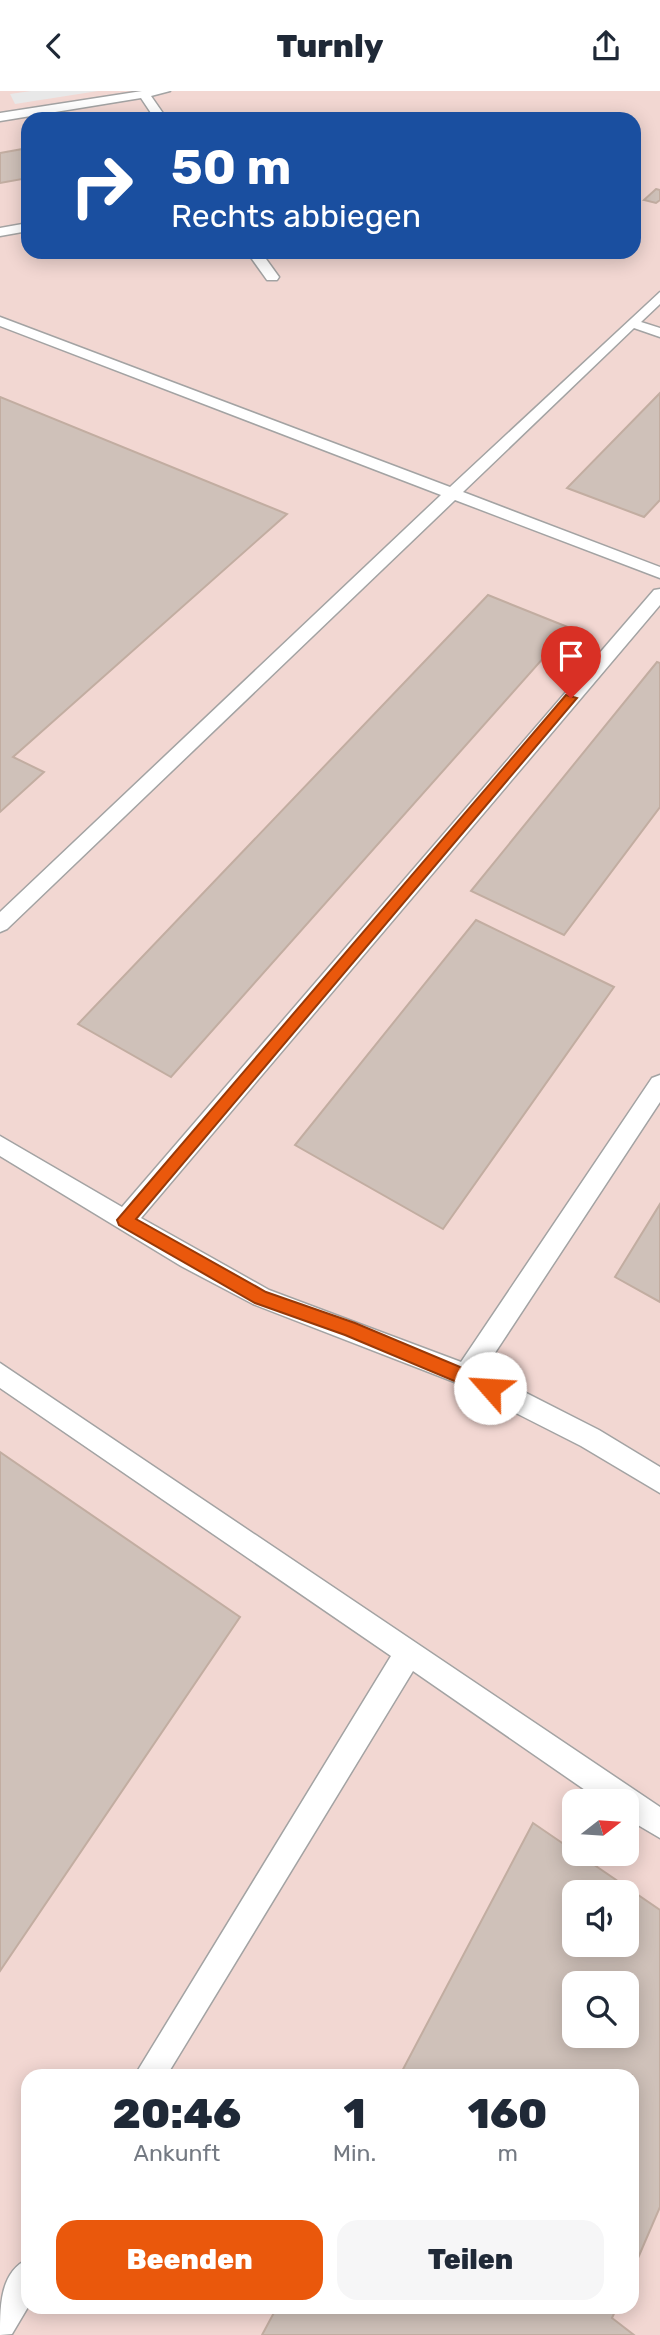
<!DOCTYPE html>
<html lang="de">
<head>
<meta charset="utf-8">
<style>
	body { margin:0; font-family:Rubik,sans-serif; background:#f6f6f7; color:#1f2937; height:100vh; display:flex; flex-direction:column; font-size:26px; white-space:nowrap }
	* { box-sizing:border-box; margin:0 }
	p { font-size:23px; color:#747a83 }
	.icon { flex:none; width:38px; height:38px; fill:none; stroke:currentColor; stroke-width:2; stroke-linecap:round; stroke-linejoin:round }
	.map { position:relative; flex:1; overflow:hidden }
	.details { position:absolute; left:21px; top:1978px; width:618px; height:245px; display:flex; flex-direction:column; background:#fff; border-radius:21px; box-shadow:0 4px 18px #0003 }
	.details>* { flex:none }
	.hud { position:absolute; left:21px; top:21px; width:620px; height:147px; border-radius:21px; box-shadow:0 4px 18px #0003; background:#1a4fa0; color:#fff; overflow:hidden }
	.needle { width:46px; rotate:73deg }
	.tools { position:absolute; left:562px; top:1698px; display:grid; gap:14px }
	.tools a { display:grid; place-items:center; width:77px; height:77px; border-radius:14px; background:#fff; box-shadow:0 4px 18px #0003; font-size:35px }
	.pin { position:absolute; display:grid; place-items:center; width:60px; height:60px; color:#fff; margin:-72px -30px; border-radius:50% 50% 50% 0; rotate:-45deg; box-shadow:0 0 7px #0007 }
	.pin .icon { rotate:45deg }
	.me { position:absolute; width:77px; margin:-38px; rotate:296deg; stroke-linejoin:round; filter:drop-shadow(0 0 5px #0008) }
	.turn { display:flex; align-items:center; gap:24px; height:147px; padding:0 35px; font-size:32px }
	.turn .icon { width:91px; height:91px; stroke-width:2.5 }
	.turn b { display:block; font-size:49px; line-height:60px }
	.eta { display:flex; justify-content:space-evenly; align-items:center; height:119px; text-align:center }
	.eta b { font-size:42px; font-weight:800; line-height:49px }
	.cta { display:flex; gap:14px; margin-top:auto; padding:14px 35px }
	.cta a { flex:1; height:80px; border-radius:21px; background:#ea580c; color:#fff; font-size:28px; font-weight:800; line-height:80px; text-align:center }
	.cta a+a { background:#f6f6f7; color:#1f2937 }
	header { display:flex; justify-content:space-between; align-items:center; height:91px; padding:0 35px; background:#fff; font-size:32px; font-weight:800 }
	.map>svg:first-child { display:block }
	.military { fill:#f2d7d2; fill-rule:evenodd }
	.parking { fill:#e8e8e8 }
	.building { fill:#cfc1b9; stroke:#c2ada1; stroke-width:2; fill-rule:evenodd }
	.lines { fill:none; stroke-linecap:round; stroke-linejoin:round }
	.service-casing { stroke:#a3a3a3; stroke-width:3 }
	.service { fill:#fff; fill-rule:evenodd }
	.route { fill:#ea580c; stroke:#983908; stroke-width:2 }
</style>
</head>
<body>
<header><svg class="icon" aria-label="back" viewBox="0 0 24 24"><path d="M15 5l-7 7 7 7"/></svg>Turnly<svg class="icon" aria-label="share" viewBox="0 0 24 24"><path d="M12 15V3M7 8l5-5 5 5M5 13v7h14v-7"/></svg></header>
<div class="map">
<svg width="660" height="2244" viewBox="0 0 660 2244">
	<rect width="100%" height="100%" fill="#efe9e0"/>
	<path class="military" d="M0,0H660V2244H0ZM28,28H634V161H28ZM574,1710H626V1762H574ZM574,1801H626V1853H574ZM574,1892H626V1944H574ZM28,1984H632V2216H28Z"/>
	<path class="parking" d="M31,0H98L15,13L10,3Z"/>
	<path class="building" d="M28,57V87L0,92V62Z
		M656,98L660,99V109L656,112L644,109Z
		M660,302V409L644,426L567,397Z
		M0,306L287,423L13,666L44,681L0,721Z
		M488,504L570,537L171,986L78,933Z
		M657,571L660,572V716L564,844L471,800Z
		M476,829L614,896L443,1138L295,1054Z
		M660,1113V1211L615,1186Z
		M0,1361L240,1526L0,1880Z
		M533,1732L660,1819V2116L632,2181V1984H400ZM574,1801H626V1853H574ZM574,1892H626V1944H574Z
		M277,2216H617L612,2227L634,2244H262Z"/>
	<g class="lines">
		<defs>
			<path id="service" d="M142,0H170L151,5L167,28H155L141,7L0,30V22Z
				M28,132V140L0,145V137Z
				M247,161H261L279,186L277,189H267Z
				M660,201V213L641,231L660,237V246L634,237L463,401L660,476V487L455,409L7,838L0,841V821L441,404L0,235V226L450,396Z
				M660,498V514L141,1127L269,1199L461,1271L652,987L660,984V1011L483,1280L599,1339L660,1376V1402L581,1355L457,1292L253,1213L181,1175L0,1065V1045L122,1116L654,499Z
				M0,1272L660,1716V1747L626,1727V1710H601L413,1580L167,1984H135L391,1565L0,1297Z
				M28,2168V2216L12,2243L0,2244C0,2215 0,2181 28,2168Z"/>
		</defs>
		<use href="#service" class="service-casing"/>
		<use href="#service" class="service"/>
	</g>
	<path class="route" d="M566,604L577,607L136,1128L266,1201L355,1232L496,1291L499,1297L496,1303L490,1305L345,1244L255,1212L119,1134L117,1129Z"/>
</svg>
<div class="tools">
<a><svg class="needle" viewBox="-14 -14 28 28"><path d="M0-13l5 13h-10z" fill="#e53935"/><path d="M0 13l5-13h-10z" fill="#747a83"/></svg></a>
<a><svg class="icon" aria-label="sound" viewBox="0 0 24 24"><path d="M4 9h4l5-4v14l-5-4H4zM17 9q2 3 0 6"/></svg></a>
<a><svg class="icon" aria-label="search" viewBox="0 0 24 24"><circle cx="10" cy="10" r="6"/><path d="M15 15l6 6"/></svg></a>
</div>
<div class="pin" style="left:571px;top:607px;background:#d93025"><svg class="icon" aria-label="arrive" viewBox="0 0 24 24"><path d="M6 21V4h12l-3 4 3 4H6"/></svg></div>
<svg class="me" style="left:490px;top:1297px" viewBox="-20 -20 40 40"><circle r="19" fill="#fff"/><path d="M0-13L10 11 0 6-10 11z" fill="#ea580c"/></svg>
<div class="hud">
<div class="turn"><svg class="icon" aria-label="right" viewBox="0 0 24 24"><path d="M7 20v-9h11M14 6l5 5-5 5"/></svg><div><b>50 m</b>Rechts abbiegen</div></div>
</div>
<section class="details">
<div class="eta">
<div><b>20:46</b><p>Ankunft</p></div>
<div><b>1</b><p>Min.</p></div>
<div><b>160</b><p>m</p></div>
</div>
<div class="cta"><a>Beenden</a><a>Teilen</a></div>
</section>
</div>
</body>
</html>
